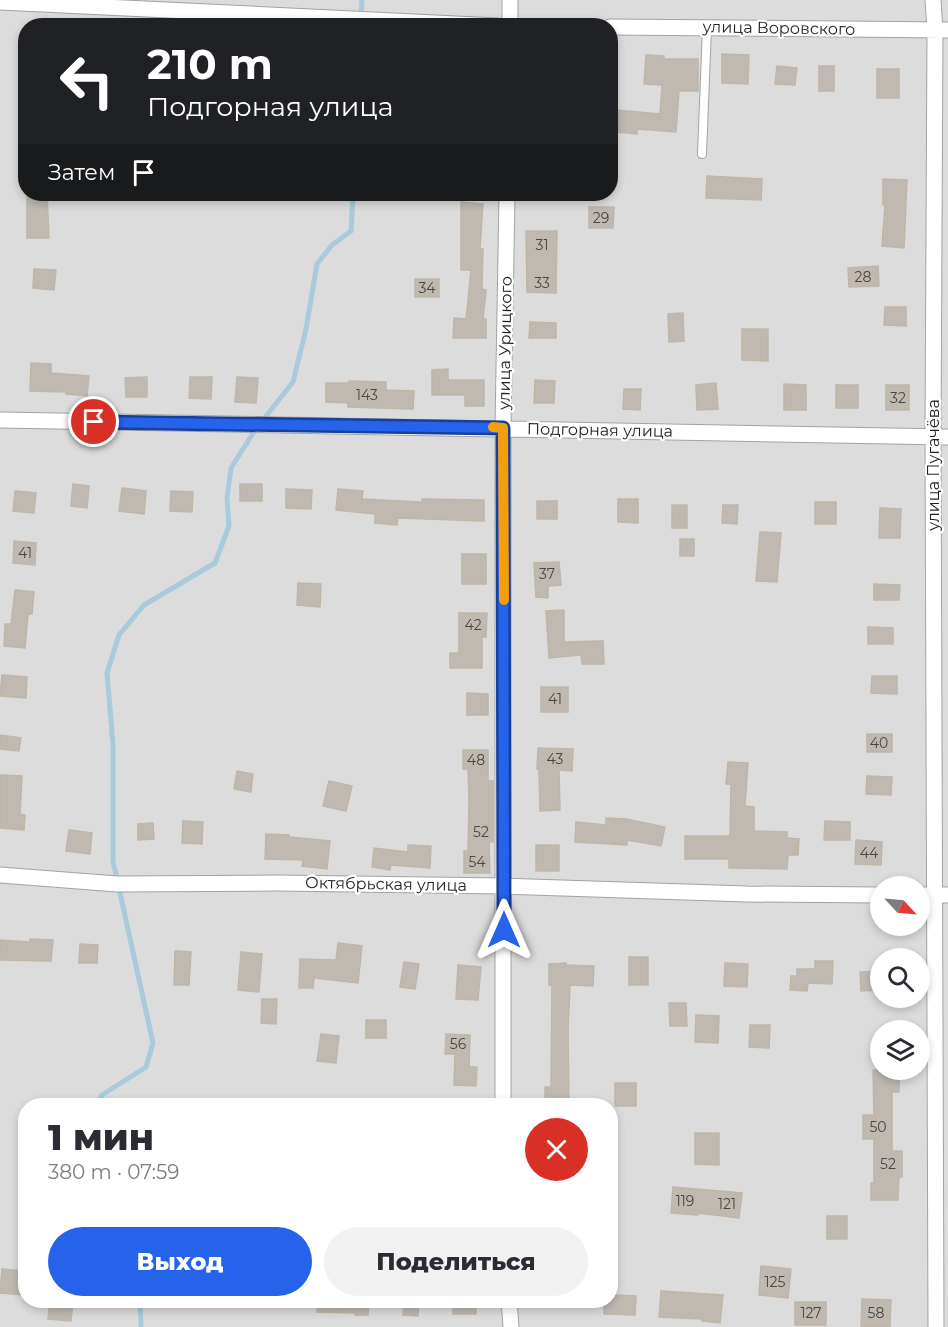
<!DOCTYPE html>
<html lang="ru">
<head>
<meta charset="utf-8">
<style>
	body { margin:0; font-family:Montserrat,sans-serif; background:#f2f2f3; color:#2b2b33; height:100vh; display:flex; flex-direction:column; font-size:22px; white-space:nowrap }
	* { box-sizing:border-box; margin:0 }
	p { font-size:20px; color:#7c7c81 }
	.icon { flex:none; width:33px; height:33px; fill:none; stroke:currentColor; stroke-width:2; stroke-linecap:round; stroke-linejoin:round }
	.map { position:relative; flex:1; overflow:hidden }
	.details { position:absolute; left:18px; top:1098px; width:600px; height:210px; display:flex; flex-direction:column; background:#fff; border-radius:24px; box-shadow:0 3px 9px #0003 }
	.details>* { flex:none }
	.hud { position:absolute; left:18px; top:18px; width:600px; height:183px; border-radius:24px; box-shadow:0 3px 9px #0003; background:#202124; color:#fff; overflow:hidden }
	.needle { width:39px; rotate:116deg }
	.controls { position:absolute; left:870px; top:876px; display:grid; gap:12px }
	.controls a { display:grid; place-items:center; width:60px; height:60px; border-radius:50%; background:#fff; box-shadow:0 3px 9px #0003; font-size:30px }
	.pin { position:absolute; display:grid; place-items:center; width:51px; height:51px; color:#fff; margin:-26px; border:3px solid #fff; border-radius:50%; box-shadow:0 2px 6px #0007 }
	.me { position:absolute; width:66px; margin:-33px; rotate:0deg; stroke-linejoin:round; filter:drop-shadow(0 0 4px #0008) }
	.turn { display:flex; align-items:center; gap:21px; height:126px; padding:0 30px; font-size:27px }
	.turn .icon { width:78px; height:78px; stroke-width:2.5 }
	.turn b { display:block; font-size:42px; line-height:51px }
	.then { display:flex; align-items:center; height:57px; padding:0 30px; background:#0003; gap:12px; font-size:22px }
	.round { display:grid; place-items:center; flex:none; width:63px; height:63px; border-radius:32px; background:#f2f2f3 }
	.summary { display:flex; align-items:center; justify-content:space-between; height:102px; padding:0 30px }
	h1 { font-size:36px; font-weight:800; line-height:45px }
	.primary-button { display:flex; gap:12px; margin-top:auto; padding:12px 30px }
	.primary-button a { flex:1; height:69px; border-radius:36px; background:#2563eb; color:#fff; font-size:24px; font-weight:800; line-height:69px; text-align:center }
	.primary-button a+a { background:#f2f2f3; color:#2b2b33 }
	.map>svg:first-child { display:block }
	.residential { fill:#dddcdc; fill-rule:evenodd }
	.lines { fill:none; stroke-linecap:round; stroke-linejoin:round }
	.stream { stroke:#a8cadb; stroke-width:5 }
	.building { fill:#bfb9b2; stroke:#c0b5a8; stroke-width:1.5 }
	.lane-casing { stroke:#a3a3a3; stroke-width:10 }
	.street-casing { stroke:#a3a3a3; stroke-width:17 }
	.lane { stroke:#fff; stroke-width:8 }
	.street { stroke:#fff; stroke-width:15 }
	.route-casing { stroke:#184099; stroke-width:15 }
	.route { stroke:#2563eb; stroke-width:10 }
	.slow { stroke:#f59e0b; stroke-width:10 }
	.labels { text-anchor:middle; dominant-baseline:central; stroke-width:4.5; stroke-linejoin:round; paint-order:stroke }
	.number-label { font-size:14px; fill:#474644 }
	.street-label { font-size:16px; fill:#1f1f1f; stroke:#fff }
</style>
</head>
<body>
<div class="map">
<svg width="948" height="1327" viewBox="0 0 948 1327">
	<rect width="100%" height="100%" fill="#efede5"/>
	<path class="residential" d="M0,0H948V1327H0ZM26,26H610V194H26ZM880,886H920V926H880ZM880,958H920V998H880ZM880,1030H920V1070H880ZM26,1106H610V1300H26Z"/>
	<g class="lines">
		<path class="stream" d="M361,18L362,0
			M263,420L293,382L306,329L317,264L332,245L351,231L353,194
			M96,1106L102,1095L146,1067L153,1043L113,861V745L107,673L119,635L144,605L215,563L229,526L227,498L231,468L257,427
			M140,1300L141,1327"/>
	</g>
	<path class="building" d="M722,54L749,55L748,84L722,83Z
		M646,55L664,56V59H698V91H679L676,132L637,129V134L617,132L618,110L660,114L662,85L644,84Z
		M777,66L797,68L795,85L775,84Z
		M819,66H834V91H819Z
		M877,69H899V98H877Z
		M707,176L762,179L761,200L706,198Z
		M883,179L907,180L904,248L882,246L885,205H883Z
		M27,194H47L49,238H27Z
		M461,202L483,204L480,249H483L482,289L486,290L483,319H486V338H453L454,318L466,319L471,270H461Z
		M589,207H614L613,228H589Z
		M526,231H557L556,293L527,292Z
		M878,266L879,286L849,287L848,268Z
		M34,269L56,270L54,290L33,288Z
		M415,279H439V297H415Z
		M885,307H906V326L884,325Z
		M683,313L684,341L669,342L668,314Z
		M530,322L556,323V338H529Z
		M742,329H768V361L742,360Z
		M31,363L51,364V373L89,376L87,396L66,394V392L30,391Z
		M448,369V380H484V406H465V395H432V370Z
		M147,377V397H126L125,378Z
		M190,377H212L211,399L189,398Z
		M237,377L258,378L256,403L235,402Z
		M535,380L555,381L554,403H534Z
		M349,381L386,382V390L414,391L413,409L348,407V403L326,402V383H349Z
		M716,383L718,409L697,410L696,385Z
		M784,384L806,385V410H784Z
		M836,385H858V408H836Z
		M886,385H909V410H886Z
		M624,389H641L640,410L623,409Z
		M73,484L89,486L87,508L71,506Z
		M240,484H262V501H240Z
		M122,488L146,491L144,514L119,511Z
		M286,489L312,490L311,509L286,508Z
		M338,489L363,491L362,499L422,502V499L484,500V521L398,518L397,525L375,523V514L336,510Z
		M15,491L36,493L34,513L13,511Z
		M171,491L193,492L192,512L170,511Z
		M618,499H638V523L618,522Z
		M537,501H557V519H537Z
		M815,502H836V524H815Z
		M672,505H687V528H672Z
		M723,505H738L737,524L722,523Z
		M880,508L901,509L900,538H879Z
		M760,532L781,533L777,582L756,581Z
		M680,539H694V556H680Z
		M14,541L36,543L35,565L13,563Z
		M462,554H486V584H462Z
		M559,562L561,585L548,586V598L536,597L534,563Z
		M298,583L321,584L320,607L297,605Z
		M874,584L900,585L899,600H874Z
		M15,590L34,592L32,614H28L25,648L4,646L5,624H11Z
		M564,610V642L603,641L604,664H582L581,655L549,658L546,611Z
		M459,613H487L486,637H482V668H450V653H459Z
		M868,627L893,628V644H868Z
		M2,675L27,677L26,698L0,696Z
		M872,676H897V694L871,693Z
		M541,687H568V712H541Z
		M467,693L488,694V715H467Z
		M867,734H892V752H867Z
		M0,735L21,738L19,751L0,749Z
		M538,748L573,749L572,771L559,770L560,810L540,811L539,770L537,769Z
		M463,750H488V781H493V842H489L490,873H464V851H468L469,800L468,769H463Z
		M728,762L748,763L745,806L754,807V831L787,832V838L799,839L798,855H788L787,869L729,868V859H685V836H730L731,784H726Z
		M237,771L253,774L251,792L234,789Z
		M0,775L22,776L20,814L25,815L24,830L0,828Z
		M867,776L892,777L891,795L866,794Z
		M329,781L352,786L346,811L323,806Z
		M606,818L626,819L665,827L661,846L627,840V845L575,842L576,822L606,825Z
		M183,821L203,822L202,844L182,843Z
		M825,821L850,822V840H824Z
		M153,823L154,839L138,840V824Z
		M69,830L92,833L90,854L66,851Z
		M266,834L289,835V837L330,841L327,869L302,866L303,860L265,859Z
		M856,840L882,842L881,865L855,864Z
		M408,845L431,846L430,868L391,865L390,870L372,867L374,848L408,852Z
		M536,845H559V871H536Z
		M30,939L53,940L51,961L0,960V940L30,942Z
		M338,943L362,946L358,983L314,978L313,988H299L300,959L336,960Z
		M80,944L98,945L97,963H79Z
		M175,951L191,952L189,985H174Z
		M241,952L262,954L259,992L238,990Z
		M629,957H648V985H629Z
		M815,961H833L832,984L808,983L807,991L790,990L791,976H797V969H815Z
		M404,962L419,964L415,989L400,987Z
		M566,963V965L594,966L593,986L570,985L568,1029L569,1106H545V1087H551L552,985H549V964Z
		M725,963L748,964L747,987L724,986Z
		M458,965L481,967L478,1000L456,999Z
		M880,971V990L861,991L860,972Z
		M262,999H277L276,1024L261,1023Z
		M669,1003H686L687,1026H670Z
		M696,1015L719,1016L718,1043L695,1042Z
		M366,1020H386V1038H366Z
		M750,1025H770L769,1048L749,1047Z
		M321,1034L339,1036L336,1063L317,1061Z
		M446,1034L470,1035L469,1067H477L476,1086L454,1085L455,1054H445Z
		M873,1070H899V1092H892V1151H902V1177H899L898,1200H871V1183H874V1139H863V1115H874Z
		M615,1083H636V1106H615Z
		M695,1133H719V1165L695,1164Z
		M673,1187L742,1193L739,1218L698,1213V1215L671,1213Z
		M827,1216H847V1239H827Z
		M761,1266L791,1269L788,1298L759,1295Z
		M2,1269L26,1271V1295L0,1293Z
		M661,1291L723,1295L720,1323L702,1321V1319L659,1317Z
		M610,1295L636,1296L635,1315L604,1314V1300H610Z
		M862,1299L891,1300L890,1327L861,1326Z
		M50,1300H73L71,1321L48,1319Z
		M318,1300H369L368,1315H355V1313L317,1312Z
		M404,1300H419L418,1316L403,1315Z
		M453,1300H476V1314H453Z
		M795,1302H826V1325H795Z"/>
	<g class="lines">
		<defs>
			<path id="lane" d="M702,154L707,28"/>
			<path id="street" d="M510,0V26
				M933,0L935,30L933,436L936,1327
				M0,2L497,26
				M610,27L948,30
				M0,420L948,437
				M0,875L117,884L276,883L504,886L747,894L880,895
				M920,895H948
				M503,1106V428L507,194
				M509,1300L511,1327"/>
		</defs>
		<use href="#lane" class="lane-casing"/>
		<use href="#street" class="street-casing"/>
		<use href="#lane" class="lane"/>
		<use href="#street" class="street"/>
	</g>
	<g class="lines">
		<defs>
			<path id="route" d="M94,422L503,428L504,930"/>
		</defs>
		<use href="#route" class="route-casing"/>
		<use href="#route" class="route"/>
		<path class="slow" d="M493,427L503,428L504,600"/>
	</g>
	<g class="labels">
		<g class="number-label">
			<text x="601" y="218">29</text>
			<text x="542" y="245">31</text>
			<text x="863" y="277">28</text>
			<text x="542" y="283">33</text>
			<text x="427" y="288">34</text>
			<text x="367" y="395">143</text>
			<text x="898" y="398">32</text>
			<text x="25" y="553">41</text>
			<text x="547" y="574">37</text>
			<text x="473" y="625">42</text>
			<text x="555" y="699">41</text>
			<text x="879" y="743">40</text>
			<text x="555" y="759">43</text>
			<text x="476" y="760">48</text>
			<text x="481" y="832">52</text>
			<text x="869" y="853">44</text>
			<text x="477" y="862">54</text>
			<text x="458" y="1044">56</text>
			<text x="878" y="1127">50</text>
			<text x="888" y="1164">52</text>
			<text x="685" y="1201">119</text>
			<text x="727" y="1204">121</text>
			<text x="775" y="1282">125</text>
			<text x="811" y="1313">127</text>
			<text x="876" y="1313">58</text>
		</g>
		<g class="street-label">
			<text transform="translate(779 28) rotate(1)">улица Воровского</text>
			<text transform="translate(505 343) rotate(-89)">улица Урицкого</text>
			<text transform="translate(600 430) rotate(1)">Подгорная улица</text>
			<text transform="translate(933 465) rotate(-90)">улица Пугачёва</text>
			<text transform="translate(386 884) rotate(1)">Октябрьская улица</text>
		</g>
	</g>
</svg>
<div class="controls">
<a><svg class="needle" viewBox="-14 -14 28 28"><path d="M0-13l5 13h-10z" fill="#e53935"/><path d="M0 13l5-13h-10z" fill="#7c7c81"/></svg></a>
<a><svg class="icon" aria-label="search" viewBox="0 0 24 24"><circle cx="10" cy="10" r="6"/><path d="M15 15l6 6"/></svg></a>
<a><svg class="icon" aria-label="layers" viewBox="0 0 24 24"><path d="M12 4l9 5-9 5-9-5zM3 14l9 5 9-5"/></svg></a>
</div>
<div class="pin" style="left:94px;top:422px;background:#d93025"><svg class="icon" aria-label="arrive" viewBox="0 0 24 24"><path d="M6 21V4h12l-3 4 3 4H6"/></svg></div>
<svg class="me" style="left:504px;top:930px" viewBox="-20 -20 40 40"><path d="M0-17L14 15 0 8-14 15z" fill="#2563eb" stroke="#fff" stroke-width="4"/></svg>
<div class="hud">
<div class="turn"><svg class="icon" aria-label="left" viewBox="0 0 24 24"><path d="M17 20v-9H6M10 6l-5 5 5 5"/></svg><div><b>210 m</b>Подгорная улица</div></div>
<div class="then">Затем<svg class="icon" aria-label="arrive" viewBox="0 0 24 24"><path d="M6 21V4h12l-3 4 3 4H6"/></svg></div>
</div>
<section class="details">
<div class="summary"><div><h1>1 мин</h1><p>380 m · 07:59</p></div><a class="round" style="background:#d93025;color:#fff"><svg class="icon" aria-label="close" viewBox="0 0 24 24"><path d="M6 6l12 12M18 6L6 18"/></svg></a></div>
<div class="primary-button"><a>Выход</a><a>Поделиться</a></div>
</section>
</div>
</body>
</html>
